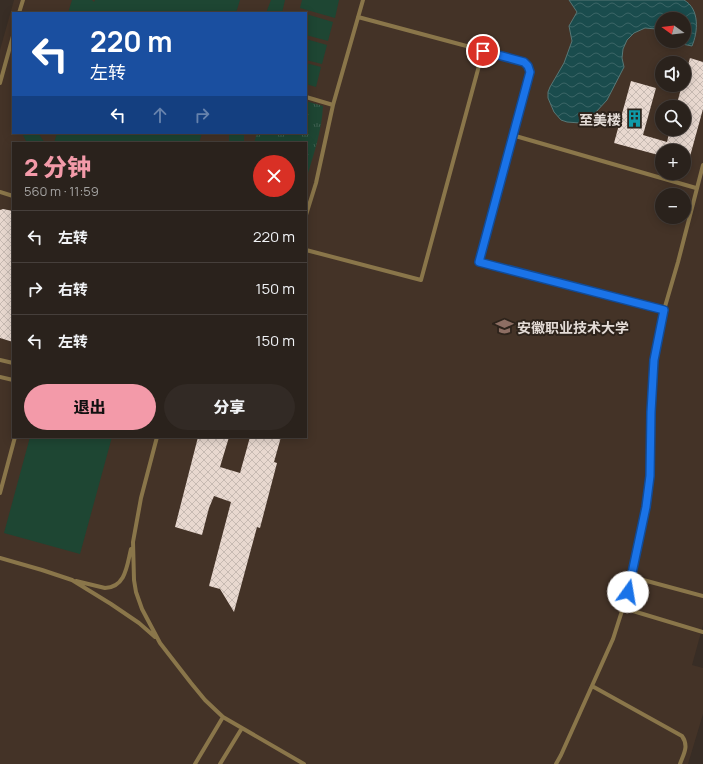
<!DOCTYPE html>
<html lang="zh">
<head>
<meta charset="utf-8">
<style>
	body { margin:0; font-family:Manrope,"Noto Sans SC",sans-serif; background:#322a25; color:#f1f3f6; height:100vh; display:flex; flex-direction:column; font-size:15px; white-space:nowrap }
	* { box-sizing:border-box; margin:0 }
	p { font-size:13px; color:#a5a4a3 }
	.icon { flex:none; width:22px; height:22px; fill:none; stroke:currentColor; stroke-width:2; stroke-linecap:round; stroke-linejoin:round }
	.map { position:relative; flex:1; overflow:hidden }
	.sheet { position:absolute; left:12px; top:142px; width:295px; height:296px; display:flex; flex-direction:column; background:#2a221c; border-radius:0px; box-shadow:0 2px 10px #0003,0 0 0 1px #463f3b }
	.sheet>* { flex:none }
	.top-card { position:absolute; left:12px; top:12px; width:295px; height:122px; border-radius:0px; box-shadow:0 2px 10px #0003,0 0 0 1px #463f3b; background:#1a4fa0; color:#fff; overflow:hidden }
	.needle { width:26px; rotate:285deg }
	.fabs { position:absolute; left:655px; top:12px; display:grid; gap:8px }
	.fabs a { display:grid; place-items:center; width:36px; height:36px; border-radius:50%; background:#2a221c; box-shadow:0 2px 10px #0003,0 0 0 1px #463f3b; font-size:20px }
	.pin { position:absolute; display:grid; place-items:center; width:34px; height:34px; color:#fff; margin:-17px; border:2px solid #fff; border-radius:50%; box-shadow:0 1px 4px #0007 }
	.me { position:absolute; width:44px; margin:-22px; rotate:13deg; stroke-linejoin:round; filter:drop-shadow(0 0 3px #0008) }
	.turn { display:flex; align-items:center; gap:14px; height:84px; padding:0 12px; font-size:18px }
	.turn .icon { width:52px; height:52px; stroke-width:2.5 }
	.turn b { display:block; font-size:28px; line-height:34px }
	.lanes { display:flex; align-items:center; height:38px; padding:0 12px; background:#0003; justify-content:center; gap:20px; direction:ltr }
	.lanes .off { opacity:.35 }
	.round { display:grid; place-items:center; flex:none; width:42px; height:42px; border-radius:21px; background:#322a25 }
	.head { display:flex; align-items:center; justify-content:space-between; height:68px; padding:0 12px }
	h1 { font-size:24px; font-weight:800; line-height:30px; color:#f39aa9 }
	.button { display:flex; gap:8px; margin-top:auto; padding:8px 12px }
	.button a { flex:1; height:46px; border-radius:24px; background:#f39aa9; color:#111; font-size:16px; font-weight:800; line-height:46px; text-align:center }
	.button a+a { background:#322a25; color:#f1f3f6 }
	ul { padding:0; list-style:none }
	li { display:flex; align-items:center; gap:12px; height:52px; padding:0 12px; border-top:1px solid #463f3b }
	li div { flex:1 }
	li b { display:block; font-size:15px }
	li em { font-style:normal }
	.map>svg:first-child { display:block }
	.built { fill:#443327; fill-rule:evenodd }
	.grass { fill:url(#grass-tufts) }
	.pitch { fill:#1e4633 }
	.water { fill:url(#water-waves); stroke:#577776 }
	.building { fill:url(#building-cross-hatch) }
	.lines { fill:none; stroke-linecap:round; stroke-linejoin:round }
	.lane { stroke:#8a764a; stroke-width:4 }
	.route-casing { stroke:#114b97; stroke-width:10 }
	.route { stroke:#1a73e8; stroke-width:7 }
	.labels { text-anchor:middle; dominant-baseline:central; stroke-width:4; stroke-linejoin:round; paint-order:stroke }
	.poi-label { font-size:14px; font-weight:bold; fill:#e4dcd7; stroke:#2d231b; text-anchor:end }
</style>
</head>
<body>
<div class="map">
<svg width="703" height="764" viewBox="0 0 703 764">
	<defs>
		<pattern id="grass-tufts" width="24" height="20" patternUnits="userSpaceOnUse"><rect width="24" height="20" fill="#1e4633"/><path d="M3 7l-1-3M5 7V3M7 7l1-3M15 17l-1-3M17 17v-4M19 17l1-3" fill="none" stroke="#3f6050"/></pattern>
		<pattern id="water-waves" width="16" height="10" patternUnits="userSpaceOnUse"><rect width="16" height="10" fill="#1a4c4d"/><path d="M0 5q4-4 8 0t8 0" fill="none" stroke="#3b6566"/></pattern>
		<pattern id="building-cross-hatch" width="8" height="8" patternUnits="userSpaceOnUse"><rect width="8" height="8" fill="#e8d8cf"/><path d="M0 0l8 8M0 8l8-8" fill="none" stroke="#c7bab2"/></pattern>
	</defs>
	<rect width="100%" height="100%" fill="#382d25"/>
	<path class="built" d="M14,0H703V625L692,665L703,668V714L688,764H0V50ZM13,13H306V133H13ZM662,19H684V41H662ZM662,63H684V85H662ZM662,107H684V129H662ZM13,143H306V437H13ZM662,151H684V173H662ZM662,195H684V217H662Z"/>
	<path class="grass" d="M306,101L323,106C322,131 313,156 306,180V143H254L257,133H306Z"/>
	<path class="pitch" d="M72,0H92L94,2L95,0H240L236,13H68Z
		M271,0H285L282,13H266Z
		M302,0H339L335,18L300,8Z
		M306,14L333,22L328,41L306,35Z
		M306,39L327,45L322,64L306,60Z
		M306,63L321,67L316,87L306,84Z
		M22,133H38L45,143H27Z
		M57,133H202L199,143H54Z
		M229,133H244V143H229Z
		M30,437H112L80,554L4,533Z"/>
	<path class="water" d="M569,0H684C700,9 698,32 692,46L677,43L675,41H684V19H662V31L656,29L645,28L634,33L627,40L623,49L622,58L624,67L607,100L595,113L580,123L567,122L561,120L554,112L548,98V92L550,87L564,63L572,41L569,26L577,12Z"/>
	<path class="building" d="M690,58L703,62V109L686,171H684V151H662V156L614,143L631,81L656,88L643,135L667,142L670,129H684V107H676L682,85H684V78Z
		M3,209L13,211V342L0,338V210Z
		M198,437H229L220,467L240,473L250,437H281L274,462L277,463L260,528L257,527L234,612L220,589L209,586L231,502L214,496L209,508L202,535L175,527Z"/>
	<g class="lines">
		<path class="lane" d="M19,13L23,0
			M358,17L519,60L523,62L528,66L529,76L479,262L664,310
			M0,83L13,36
			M306,97L333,105
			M512,135L696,188
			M0,192L13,196
			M306,215L316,183L333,105L363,0
			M306,250L421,280L483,51
			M0,360L13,363
			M0,377L13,380
			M157,437L141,498L133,542L134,580L136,592L142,609L160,643L191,683L205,700L223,717L304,764
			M0,493L15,437
			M0,558L42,570L72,580L111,604L139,623L155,637
			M632,577L703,596
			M76,581L105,588C126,587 127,565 131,549
			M623,608L703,632
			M592,686L682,736C689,746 684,753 680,764
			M195,764L223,717
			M220,764L242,728
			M556,764L561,755L613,639L628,592L646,507L650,476L651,412L655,360L664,310L678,262L703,165"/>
	</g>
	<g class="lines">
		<defs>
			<path id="route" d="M483,51L524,62L528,66L530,72L479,262L664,310L654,360L651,412L650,476L646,507L628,592"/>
		</defs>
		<use href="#route" class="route-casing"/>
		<use href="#route" class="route"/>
	</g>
	<defs>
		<symbol id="building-bare" viewBox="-9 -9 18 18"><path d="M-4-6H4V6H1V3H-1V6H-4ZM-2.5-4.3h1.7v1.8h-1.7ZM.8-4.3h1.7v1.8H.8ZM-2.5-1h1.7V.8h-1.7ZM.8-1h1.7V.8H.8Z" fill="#0f9aa8" stroke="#2d231b" stroke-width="2.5" paint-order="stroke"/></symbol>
		<symbol id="university-bare" viewBox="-9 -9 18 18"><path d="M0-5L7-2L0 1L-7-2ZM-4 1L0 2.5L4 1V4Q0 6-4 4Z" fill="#8d6e63" stroke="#2d231b" stroke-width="2.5" paint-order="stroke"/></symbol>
	</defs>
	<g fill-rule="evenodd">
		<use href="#building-bare" x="622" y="106" width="25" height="25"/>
		<use href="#university-bare" x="492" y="314" width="25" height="25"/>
	</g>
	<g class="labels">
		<g class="poi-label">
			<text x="621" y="119">至美楼</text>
			<text x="517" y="327" text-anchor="start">安徽职业技术大学</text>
		</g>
	</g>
</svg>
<div class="fabs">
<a><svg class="needle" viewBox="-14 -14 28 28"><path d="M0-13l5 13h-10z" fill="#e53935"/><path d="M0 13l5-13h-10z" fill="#a5a4a3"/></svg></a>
<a><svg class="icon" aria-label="sound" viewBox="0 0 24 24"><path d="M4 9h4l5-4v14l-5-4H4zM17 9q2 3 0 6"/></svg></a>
<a><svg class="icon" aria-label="search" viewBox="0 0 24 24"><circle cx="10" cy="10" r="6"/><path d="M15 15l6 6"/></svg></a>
<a>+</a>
<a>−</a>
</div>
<div class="pin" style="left:483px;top:51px;background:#d93025"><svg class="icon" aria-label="arrive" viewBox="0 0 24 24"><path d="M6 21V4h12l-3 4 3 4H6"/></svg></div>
<svg class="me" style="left:628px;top:592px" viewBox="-20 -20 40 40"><circle r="19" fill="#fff"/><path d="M0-13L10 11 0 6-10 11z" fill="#1a73e8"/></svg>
<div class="top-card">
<div class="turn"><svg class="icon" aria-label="left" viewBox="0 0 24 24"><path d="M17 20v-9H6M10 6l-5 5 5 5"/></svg><div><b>220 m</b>左转</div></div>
<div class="lanes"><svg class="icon" aria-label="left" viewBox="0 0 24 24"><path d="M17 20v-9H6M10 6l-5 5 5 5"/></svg><svg class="icon off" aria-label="ahead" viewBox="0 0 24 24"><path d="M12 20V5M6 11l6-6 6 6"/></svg><svg class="icon off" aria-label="right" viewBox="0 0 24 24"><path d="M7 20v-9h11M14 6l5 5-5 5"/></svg></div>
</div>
<section class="sheet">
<div class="head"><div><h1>2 分钟</h1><p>560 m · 11:59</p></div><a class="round" style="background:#d93025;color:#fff"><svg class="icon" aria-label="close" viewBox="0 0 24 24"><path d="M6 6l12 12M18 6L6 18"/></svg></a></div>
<ul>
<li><svg class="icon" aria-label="left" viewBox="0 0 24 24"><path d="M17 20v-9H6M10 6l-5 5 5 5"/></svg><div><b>左转</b></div><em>220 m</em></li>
<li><svg class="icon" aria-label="right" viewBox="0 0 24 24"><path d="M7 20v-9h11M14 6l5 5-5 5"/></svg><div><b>右转</b></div><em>150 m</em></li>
<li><svg class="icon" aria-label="left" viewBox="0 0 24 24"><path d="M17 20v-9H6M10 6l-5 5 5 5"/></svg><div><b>左转</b></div><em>150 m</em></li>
</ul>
<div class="button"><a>退出</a><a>分享</a></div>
</section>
</div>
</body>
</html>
